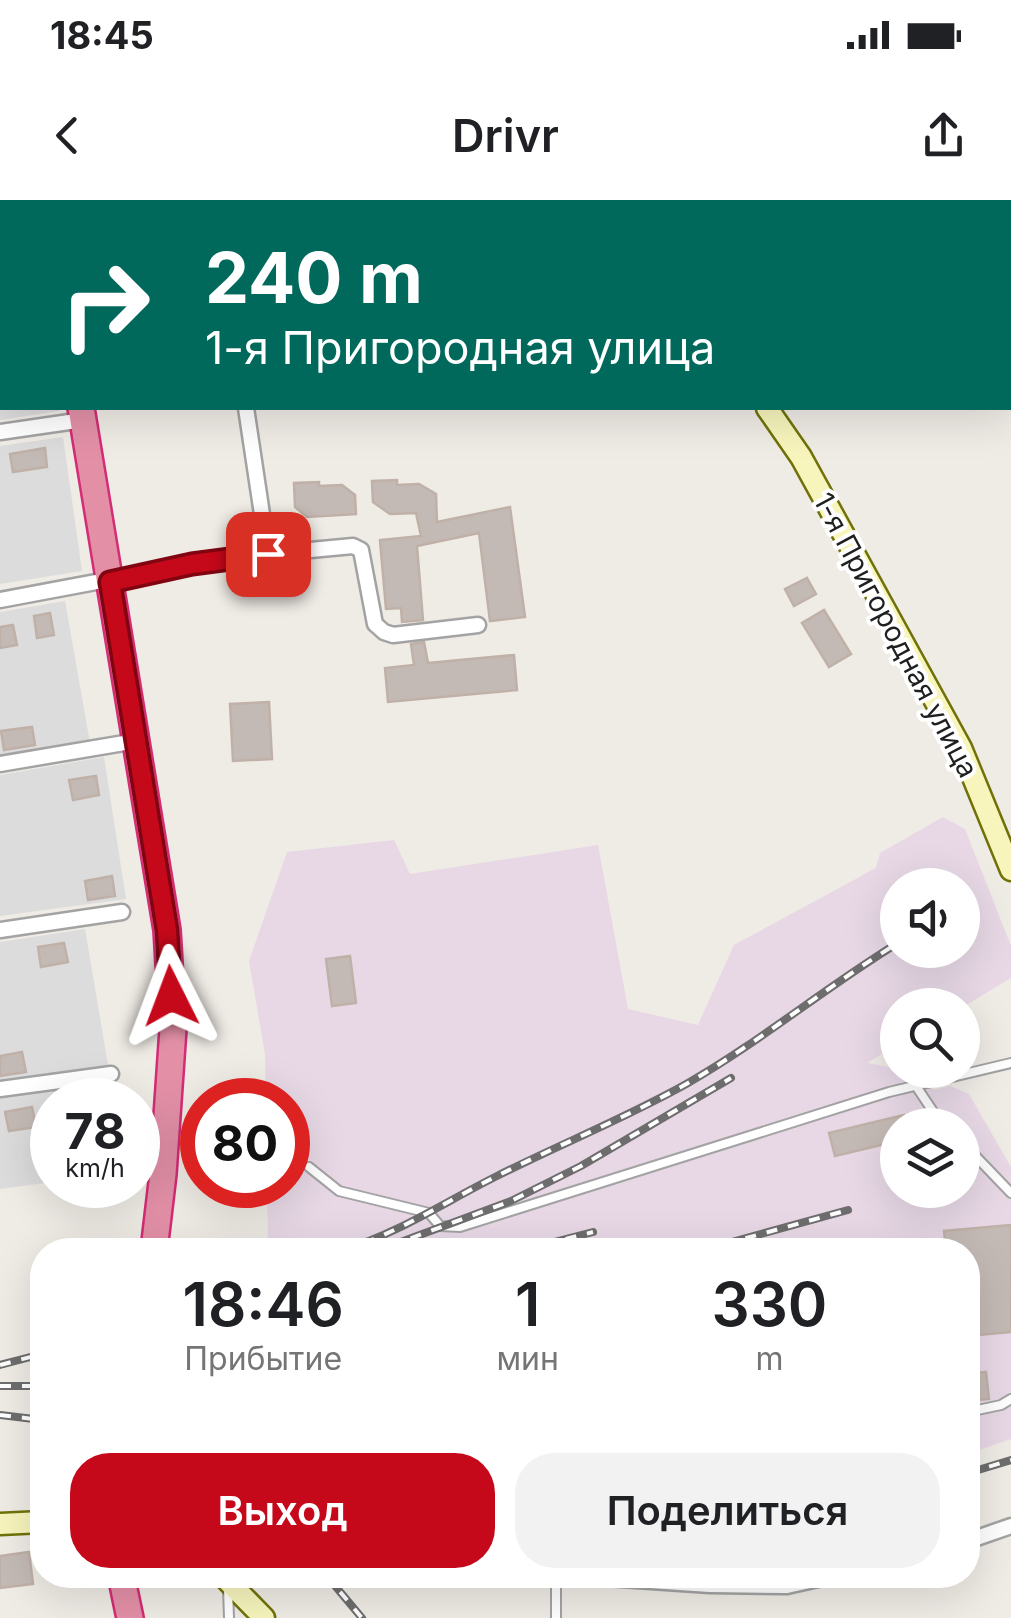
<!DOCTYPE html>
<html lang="ru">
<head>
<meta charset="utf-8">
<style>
	body { margin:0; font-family:Inter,sans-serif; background:#f2f2f2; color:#202124; height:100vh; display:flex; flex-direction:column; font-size:38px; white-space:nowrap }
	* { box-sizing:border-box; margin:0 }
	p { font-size:32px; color:#757577 }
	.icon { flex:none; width:55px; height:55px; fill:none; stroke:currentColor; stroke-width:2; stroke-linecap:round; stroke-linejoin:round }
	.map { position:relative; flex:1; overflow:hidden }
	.sheet { position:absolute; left:30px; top:1038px; width:950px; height:350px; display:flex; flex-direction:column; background:#fff; border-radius:40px; box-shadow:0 10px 40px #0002 }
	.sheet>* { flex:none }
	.guide { position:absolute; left:0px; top:0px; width:1012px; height:210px; box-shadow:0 10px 40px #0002; background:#00695c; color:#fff; overflow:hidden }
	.fabs { position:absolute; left:880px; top:668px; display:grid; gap:20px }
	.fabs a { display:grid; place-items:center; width:100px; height:100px; border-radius:50%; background:#fff; box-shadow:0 10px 40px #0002; font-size:50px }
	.speed { position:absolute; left:30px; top:878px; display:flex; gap:20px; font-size:50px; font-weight:700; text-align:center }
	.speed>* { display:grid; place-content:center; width:130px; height:130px; border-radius:50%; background:#fff; box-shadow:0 10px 40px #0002; line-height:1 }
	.speed small { font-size:25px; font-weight:400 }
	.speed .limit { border:15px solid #d22; background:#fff; color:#111 }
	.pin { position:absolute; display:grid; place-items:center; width:85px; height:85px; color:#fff; margin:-42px; border-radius:20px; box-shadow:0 5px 15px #0006 }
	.me { position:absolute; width:110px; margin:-55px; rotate:357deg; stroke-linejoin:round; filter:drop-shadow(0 0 8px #0008) }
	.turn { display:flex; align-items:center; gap:35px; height:210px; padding:0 40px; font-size:45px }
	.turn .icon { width:130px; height:130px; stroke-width:2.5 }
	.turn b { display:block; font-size:70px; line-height:85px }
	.eta { display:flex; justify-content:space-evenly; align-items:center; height:170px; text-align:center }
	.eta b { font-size:60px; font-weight:600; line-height:70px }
	.primary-button { display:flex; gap:20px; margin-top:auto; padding:20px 40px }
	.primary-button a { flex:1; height:115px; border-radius:40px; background:#c5081a; color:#fff; font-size:40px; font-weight:600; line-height:115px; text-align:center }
	.primary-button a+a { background:#f2f2f2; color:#202124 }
	.status { display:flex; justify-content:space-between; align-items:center; height:70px; padding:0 50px; background:#fff; direction:ltr }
	.status svg { height:28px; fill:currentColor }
	header { display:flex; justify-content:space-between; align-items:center; height:130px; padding:0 40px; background:#fff; font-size:45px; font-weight:600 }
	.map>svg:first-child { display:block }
	.residential { fill:#dddcdc }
	.industrial { fill:#e8d8e6; fill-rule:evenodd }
	.building { fill:#c4bab5; stroke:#c0b1a8; stroke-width:2.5 }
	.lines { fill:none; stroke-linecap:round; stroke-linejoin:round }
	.lane-casing { stroke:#a3a3a3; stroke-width:12 }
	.street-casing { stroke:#a3a3a3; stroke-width:19 }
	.secondary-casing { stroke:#707209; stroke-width:25 }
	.highway-casing { stroke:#d42c75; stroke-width:30 }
	.lane { stroke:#fff; stroke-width:8 }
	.street { stroke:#fff; stroke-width:14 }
	.secondary { stroke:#f7f5bc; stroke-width:20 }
	.highway { stroke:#e390a7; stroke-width:25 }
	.rail-casing { stroke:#6d6d6d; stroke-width:8 }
	.rail { stroke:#fff; stroke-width:4; stroke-dasharray:11; stroke-linecap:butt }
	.route-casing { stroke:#800511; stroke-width:25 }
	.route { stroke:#c5081a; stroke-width:18 }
	.labels { text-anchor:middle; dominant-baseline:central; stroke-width:8; stroke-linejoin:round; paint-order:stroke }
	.street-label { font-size:28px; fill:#1f1f1f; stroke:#fff }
</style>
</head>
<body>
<div class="status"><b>18:45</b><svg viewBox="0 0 49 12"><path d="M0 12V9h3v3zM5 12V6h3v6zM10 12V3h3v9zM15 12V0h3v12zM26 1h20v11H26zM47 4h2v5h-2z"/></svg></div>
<header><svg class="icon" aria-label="back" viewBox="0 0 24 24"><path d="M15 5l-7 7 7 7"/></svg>Drivr<svg class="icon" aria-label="share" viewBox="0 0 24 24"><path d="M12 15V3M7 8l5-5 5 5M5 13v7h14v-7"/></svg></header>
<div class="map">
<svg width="1011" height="1418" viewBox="0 0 1011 1418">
	<rect width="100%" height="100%" fill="#efebe5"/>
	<path class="residential" d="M2,82V208H59V211L0,220Z
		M63,237L82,371L0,384V246Z
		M65,401L90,543L0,557V412Z
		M104,557L126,699L0,716V575Z
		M85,729L109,871L0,887V742Z
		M107,879L109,900H52V982L0,989V896Z"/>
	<path class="industrial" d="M943,617L965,629L1011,746V778L963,807L898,805L897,845L867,863L921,873L933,890L950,886L969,894L1011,967V1239L968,1254V1050H254L268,1046L267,985H288V900H266L265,854L249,761L287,652L394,640L410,674L598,645L628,809L698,825L734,745L876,668L880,653ZM898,685H962V750H898ZM898,925H962V990H898Z"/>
	<path class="building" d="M45,248L47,267L13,272L10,254Z
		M397,280V285L419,284L436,294L437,322L510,307L525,417L490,421L479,333L417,346L423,420L402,422L401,408L386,409L380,340L421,336L416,313L390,314L373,302L372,281Z
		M319,282V286L342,285L355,295L356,314L307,317L295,307L294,283Z
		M807,378L816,394L794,406L785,389Z
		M824,410L851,454L829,467L802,423Z
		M50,413L54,435L37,438L34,416Z
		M13,425L17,445L0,448V427Z
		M424,442L428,463L514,455L517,490L388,502L385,468L414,465L411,444Z
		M269,502L272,559L233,561L230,504Z
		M32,527L35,545L4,550L1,531Z
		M96,576L99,595L73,600L69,580Z
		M112,676L115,696L88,700L85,681Z
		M64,743L68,762L41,767L38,747Z
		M350,756L356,803L332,806L326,759Z
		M22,852L26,872L0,876V856Z
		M32,907L36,927L9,931L5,912Z
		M904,915L907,925H898V941L835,956L829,933Z
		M1011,1025V1132L968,1136V1050H946L944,1031Z
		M986,1172L989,1199L968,1201V1174Z
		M29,1352L33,1384L0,1388V1356Z"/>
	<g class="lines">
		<defs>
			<path id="lane" d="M916,886L942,925
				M962,942L1011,993
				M309,967L339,991L429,1013L440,1026L460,1027L889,892L1011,863
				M968,1212L1001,1205L1011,1199
				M228,1388L229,1418
				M556,1418V1375"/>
			<path id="street" d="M213,0L214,2
				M370,0V2
				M713,2L715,0
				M0,30H2
				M0,67H2
				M0,232L83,220
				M268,354L353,346L361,350L375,424L384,432L393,435L478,425
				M0,400L192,364L268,354L246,208
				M0,564L136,541
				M0,730L122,712
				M0,889L111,874
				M968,1341L1011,1326
				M562,1375L710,1385L787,1386L836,1375"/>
			<path id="secondary" d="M587,0L590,2
				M767,208L801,257L961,548L1011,670
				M0,1324L42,1322
				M222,1375L264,1418"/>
			<path id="highway" d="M49,0L50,2
				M81,208L167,730L173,829L163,974L154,1050
				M121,1375L130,1418"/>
		</defs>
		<use href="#lane" class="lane-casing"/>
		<use href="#street" class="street-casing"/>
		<use href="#secondary" class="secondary-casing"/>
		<use href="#highway" class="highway-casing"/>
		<use href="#lane" class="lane"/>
		<use href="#street" class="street"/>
		<use href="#secondary" class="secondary"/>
		<use href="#highway" class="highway"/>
		<defs>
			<path id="rail" d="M390,1046L511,1001L581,966L731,878
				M343,1050C397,1034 445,1002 495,977C558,945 626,918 688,883C761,841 826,787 898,743
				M523,1050L593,1032
				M703,1050L848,1010
				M0,1165L42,1154
				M0,1186H42
				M0,1215L42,1220
				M968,1273L1011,1260
				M326,1375L362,1418"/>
		</defs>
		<use href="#rail" class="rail-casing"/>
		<use href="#rail" class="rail"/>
	</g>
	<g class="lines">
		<defs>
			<path id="route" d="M171,796L167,730L110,382L192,364L268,354"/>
		</defs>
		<use href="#route" class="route-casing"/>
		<use href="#route" class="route"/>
	</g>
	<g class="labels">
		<g class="street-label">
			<text transform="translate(896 435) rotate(62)">1-я Пригородная улица</text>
		</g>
	</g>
</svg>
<div class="fabs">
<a><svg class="icon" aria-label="sound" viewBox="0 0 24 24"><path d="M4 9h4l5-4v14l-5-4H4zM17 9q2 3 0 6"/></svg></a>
<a><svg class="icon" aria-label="search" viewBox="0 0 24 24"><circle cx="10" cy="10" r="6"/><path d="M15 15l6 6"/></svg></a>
<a><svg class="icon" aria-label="layers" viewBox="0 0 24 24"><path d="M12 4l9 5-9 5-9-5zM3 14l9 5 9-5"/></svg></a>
</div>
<div class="speed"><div>78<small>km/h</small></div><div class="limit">80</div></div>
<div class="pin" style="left:268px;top:354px;background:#d93025"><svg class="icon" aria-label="arrive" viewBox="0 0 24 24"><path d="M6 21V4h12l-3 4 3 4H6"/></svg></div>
<svg class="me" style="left:171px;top:796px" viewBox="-20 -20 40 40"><path d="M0-17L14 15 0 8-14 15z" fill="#c5081a" stroke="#fff" stroke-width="4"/></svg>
<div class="guide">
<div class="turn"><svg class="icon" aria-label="right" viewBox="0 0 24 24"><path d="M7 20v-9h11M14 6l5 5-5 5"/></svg><div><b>240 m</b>1-я Пригородная улица</div></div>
</div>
<section class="sheet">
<div class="eta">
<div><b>18:46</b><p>Прибытие</p></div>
<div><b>1</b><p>мин</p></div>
<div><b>330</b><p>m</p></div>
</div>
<div class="primary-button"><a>Выход</a><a>Поделиться</a></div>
</section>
</div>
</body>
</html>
